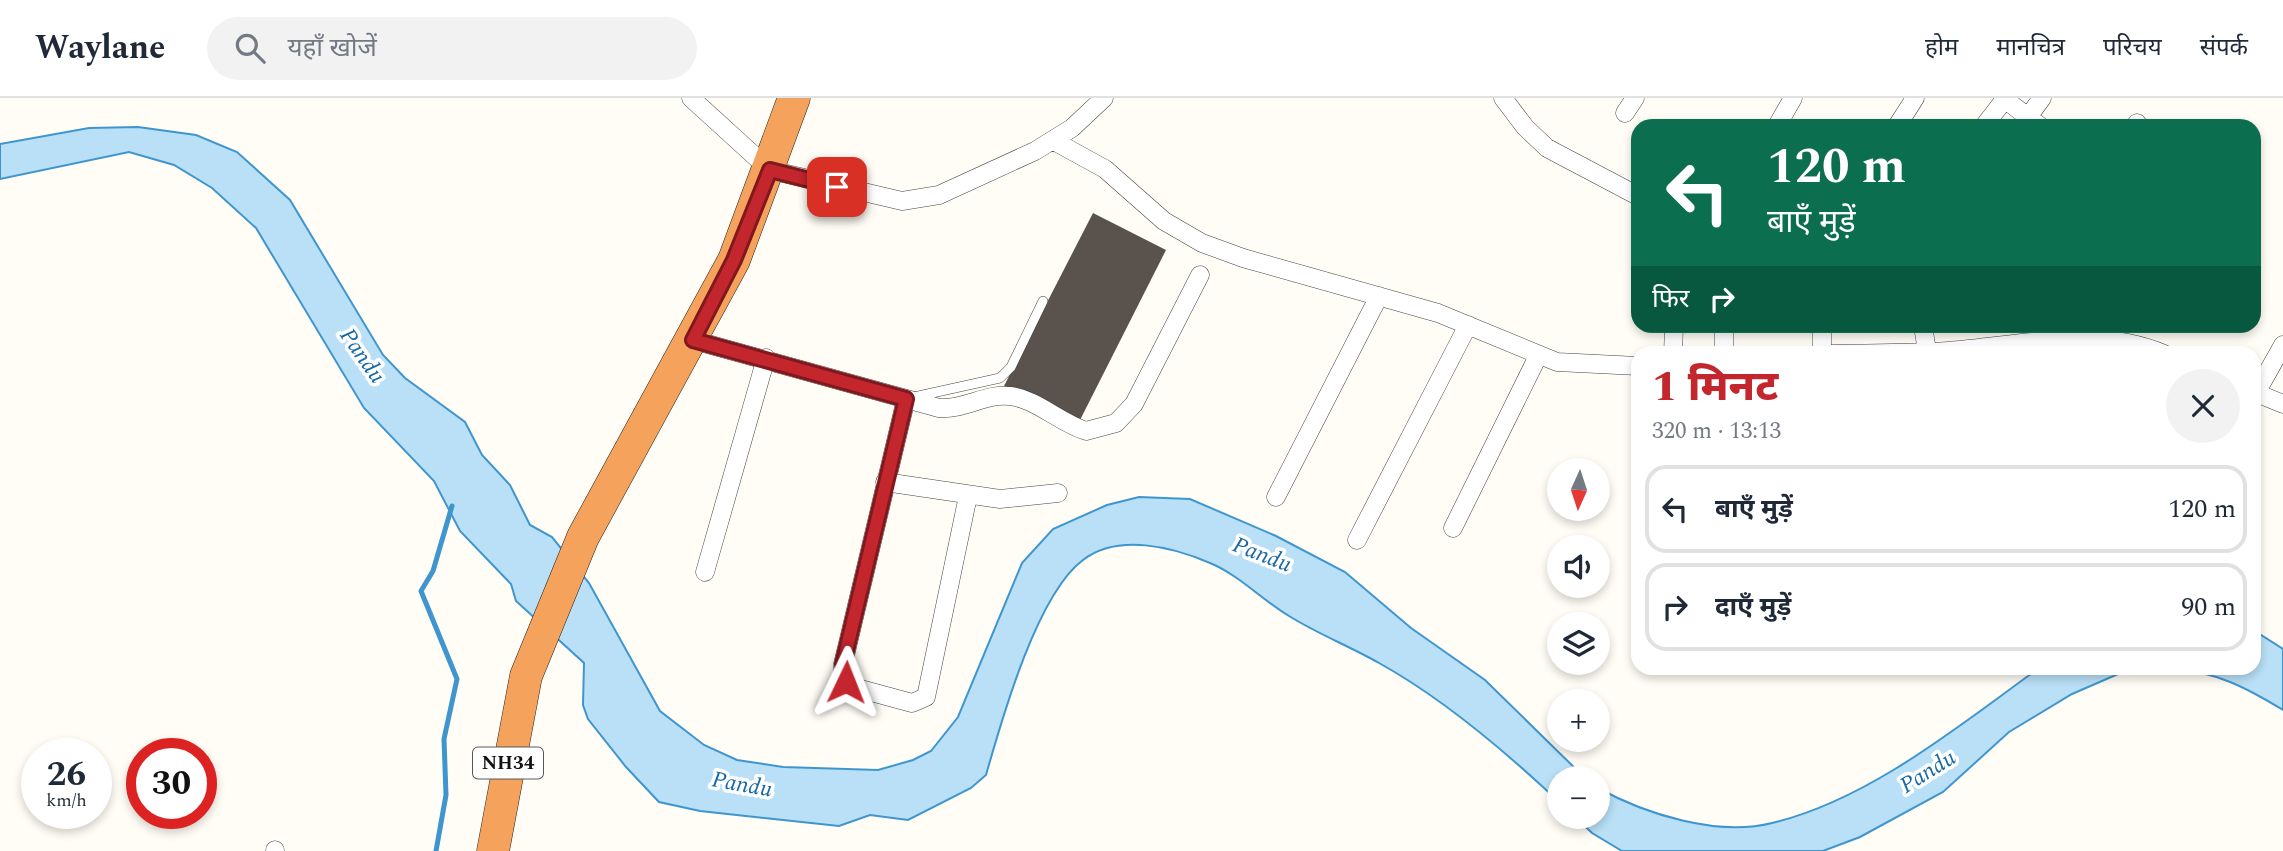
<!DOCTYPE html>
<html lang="hi">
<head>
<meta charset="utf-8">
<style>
	body { margin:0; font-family:Spectral,"Noto Sans Devanagari",serif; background:#f2f2f3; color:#1f2937; height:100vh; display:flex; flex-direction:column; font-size:26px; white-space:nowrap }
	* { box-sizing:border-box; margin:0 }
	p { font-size:23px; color:#747a83 }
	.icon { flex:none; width:38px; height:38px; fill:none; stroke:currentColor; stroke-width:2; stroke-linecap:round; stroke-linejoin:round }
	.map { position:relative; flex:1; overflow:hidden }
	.panel { position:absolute; left:1631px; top:248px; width:630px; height:329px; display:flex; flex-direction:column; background:#fff; border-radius:21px; box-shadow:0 4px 10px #0003 }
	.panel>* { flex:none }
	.top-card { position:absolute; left:1631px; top:21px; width:630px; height:214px; border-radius:21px; box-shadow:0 4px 10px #0003; background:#0b6e4f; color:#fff; overflow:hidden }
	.needle { width:46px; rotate:183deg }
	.controls { position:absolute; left:1547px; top:360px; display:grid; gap:14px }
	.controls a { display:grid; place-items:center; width:63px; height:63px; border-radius:50%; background:#fff; box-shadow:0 4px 10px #0003; font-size:35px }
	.speed { position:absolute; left:21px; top:640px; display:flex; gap:14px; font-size:35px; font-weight:700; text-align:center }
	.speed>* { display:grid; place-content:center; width:91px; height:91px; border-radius:50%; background:#fff; box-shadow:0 4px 10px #0003; line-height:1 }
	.speed small { font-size:18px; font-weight:400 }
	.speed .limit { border:10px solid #d22; background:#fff; color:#111 }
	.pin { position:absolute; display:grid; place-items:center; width:60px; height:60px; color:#fff; margin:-30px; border-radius:14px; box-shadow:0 4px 10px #0006 }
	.me { position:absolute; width:77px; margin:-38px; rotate:2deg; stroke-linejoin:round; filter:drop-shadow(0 0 5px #0008) }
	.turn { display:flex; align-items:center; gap:24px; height:147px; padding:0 21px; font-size:32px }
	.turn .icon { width:91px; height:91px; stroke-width:2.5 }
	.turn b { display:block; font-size:49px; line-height:60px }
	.then { display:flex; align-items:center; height:66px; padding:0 21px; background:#0003; gap:14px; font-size:26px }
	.round { display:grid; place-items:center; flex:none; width:74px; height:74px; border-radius:37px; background:#f2f2f3 }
	.head { display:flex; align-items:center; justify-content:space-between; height:119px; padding:0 21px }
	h1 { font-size:42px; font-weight:800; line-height:52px; color:#c4262e }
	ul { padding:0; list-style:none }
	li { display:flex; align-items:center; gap:21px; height:88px; margin:0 14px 10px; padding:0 7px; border:4px solid #e0e1e3; border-radius:21px }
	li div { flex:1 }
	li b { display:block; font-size:26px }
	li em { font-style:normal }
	header { display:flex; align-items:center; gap:42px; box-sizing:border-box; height:98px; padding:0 35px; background:#fff; border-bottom:2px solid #e0e1e3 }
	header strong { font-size:33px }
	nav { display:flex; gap:38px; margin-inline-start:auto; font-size:24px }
	.search { width:490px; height:63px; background:#f2f2f3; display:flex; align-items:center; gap:18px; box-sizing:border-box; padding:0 24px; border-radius:38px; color:#747a83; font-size:26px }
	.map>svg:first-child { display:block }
	.water { fill:#b9e0f7; stroke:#3f96cf; stroke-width:2 }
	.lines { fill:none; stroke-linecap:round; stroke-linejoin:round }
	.stream { stroke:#3f96cf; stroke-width:5 }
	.building { fill:#5a524d }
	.lane-casing { stroke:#444; stroke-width:10 }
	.street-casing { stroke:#444; stroke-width:19 }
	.highway-casing { stroke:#222; stroke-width:33 }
	.lane { stroke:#fff; stroke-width:9 }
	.street { stroke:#fff; stroke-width:18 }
	.highway { stroke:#f5a25d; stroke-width:32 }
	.route-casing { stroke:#7f191e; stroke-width:18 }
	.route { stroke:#c4262e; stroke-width:12 }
	.labels { text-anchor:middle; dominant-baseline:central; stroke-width:7; stroke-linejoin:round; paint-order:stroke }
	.shield { fill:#fff; stroke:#585858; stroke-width:2 }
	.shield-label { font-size:19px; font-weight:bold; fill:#111 }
	.water-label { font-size:23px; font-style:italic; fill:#1768a6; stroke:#fff }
</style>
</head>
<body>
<header>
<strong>Waylane</strong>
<div class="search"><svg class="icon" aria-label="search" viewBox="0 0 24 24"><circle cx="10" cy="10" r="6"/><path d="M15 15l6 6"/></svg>यहाँ खोजें</div>
<nav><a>होम</a><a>मानचित्र</a><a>परिचय</a><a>संपर्क</a></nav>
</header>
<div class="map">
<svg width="2283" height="753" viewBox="0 0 2283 753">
	<rect width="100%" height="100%" fill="#fffdf5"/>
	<path class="water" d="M138,29L196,37L237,54L290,102L383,257L405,280L465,324L482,357L510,387L530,427L552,439L589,485L660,613L704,647L737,662L783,669L878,672L913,662L931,653L958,619L1022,465L1053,431L1107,407L1139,399L1190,401L1276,438L1345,474L1411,530L1485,582L1586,681H1559V704C1505,653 1444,601 1379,565C1349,548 1318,536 1289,518C1262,502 1239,477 1210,465C1173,449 1118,435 1083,462C1037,496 1002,621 986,677L971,690L908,722L870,717L839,728L700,713L659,704L626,669L588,621L583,607L584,565L516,503L511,486L460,433L434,383L364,310L256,130L212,90L174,67L129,54L0,81V46L89,30Z
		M2254,536L2261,537L2283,551V612C2247,590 2215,573 2172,571L2254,570Z
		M2039,570L2139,571L2125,573L2072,596L2009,634L1943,694L1860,739L1823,753H1622L1592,735L1575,719H1598V690C1645,716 1718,739 1772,725C1869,702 1960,627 2039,570Z"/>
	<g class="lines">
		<path class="stream" d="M436,753L446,697L444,641L457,581L421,493L433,473L452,408"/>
	</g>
	<path class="building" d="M1093,115L1166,152L1078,326L1004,288Z"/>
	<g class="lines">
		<defs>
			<path id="lane" d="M914,299L1000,280L1011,269L1043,203"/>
			<path id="street" d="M691,0L770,72L902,103L939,97L1035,53L1072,30L1104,0
				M1503,0L1525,29L1547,50L1638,98
				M2003,0L2040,28
				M1625,15L1635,0
				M2028,19L2042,0
				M1777,28L1793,0
				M1897,28L1915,0
				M1984,28L2005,1
				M2135,28L2137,25
				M1054,43L1105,71L1164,123L1202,145L1243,160L1438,215L1557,264L1638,268
				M1724,228V256
				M1822,228V256
				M1923,228L1927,253
				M693,242L939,310C964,312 986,295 1010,298C1036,301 1060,325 1086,333L1116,325L1134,306L1200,177
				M1673,256L1674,228
				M1825,256C1866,255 1907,256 1948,253C2017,248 2098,227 2164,256
				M2254,294L2283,306
				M2256,295L2283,247
				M906,301L843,566V577L853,589L912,605L926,599L968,398
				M885,384L1000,401L1058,395
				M1276,399L1379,198
				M1453,430L1538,258
				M1357,442L1468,227
				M705,474L766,260
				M275,753V752"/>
			<path id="highway" d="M493,753L526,578L583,439L734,162L794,0"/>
		</defs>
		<use href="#lane" class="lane-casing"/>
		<use href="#street" class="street-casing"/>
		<use href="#highway" class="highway-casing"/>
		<use href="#lane" class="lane"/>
		<use href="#street" class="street"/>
		<use href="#highway" class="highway"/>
	</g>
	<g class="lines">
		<defs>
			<path id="route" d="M837,89L770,72L734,162L693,242L906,301L843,566L846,584"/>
		</defs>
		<use href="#route" class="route-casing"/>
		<use href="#route" class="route"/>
	</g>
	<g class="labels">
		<rect class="shield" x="473" y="649.5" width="70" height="31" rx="5"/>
		<g class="shield-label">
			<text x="508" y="665">NH34</text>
		</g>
		<g class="water-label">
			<text transform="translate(362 258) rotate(55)">Pandu</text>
			<text transform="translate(1262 457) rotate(21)">Pandu</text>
			<text transform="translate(1928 674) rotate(-32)">Pandu</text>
			<text transform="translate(742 687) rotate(10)">Pandu</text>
		</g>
	</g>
</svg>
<div class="controls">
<a><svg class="needle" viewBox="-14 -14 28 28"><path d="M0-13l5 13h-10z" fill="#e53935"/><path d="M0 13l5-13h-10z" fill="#747a83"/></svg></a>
<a><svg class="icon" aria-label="sound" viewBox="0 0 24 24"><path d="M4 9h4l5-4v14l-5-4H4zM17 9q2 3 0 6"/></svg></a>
<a><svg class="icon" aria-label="layers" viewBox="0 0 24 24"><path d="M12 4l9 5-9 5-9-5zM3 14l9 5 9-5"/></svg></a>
<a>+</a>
<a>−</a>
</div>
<div class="speed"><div>26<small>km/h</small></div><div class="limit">30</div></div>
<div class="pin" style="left:837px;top:89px;background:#d93025"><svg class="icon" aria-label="arrive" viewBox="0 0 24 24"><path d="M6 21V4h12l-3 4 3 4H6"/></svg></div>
<svg class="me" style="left:846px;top:584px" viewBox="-20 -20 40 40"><path d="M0-17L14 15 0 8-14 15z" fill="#c4262e" stroke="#fff" stroke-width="4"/></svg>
<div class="top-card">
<div class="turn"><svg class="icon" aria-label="left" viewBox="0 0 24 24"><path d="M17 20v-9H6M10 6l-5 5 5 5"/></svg><div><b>120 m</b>बाएँ मुड़ें</div></div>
<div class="then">फिर<svg class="icon" aria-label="right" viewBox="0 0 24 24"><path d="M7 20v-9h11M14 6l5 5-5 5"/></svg></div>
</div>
<section class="panel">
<div class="head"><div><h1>1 मिनट</h1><p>320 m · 13:13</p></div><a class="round"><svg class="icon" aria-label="close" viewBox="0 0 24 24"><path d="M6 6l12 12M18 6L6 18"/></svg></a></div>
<ul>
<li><svg class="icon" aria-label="left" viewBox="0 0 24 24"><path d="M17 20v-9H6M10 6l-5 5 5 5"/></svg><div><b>बाएँ मुड़ें</b></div><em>120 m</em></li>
<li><svg class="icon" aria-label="right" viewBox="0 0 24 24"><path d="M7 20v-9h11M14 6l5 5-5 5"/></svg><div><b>दाएँ मुड़ें</b></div><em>90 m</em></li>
</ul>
</section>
</div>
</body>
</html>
